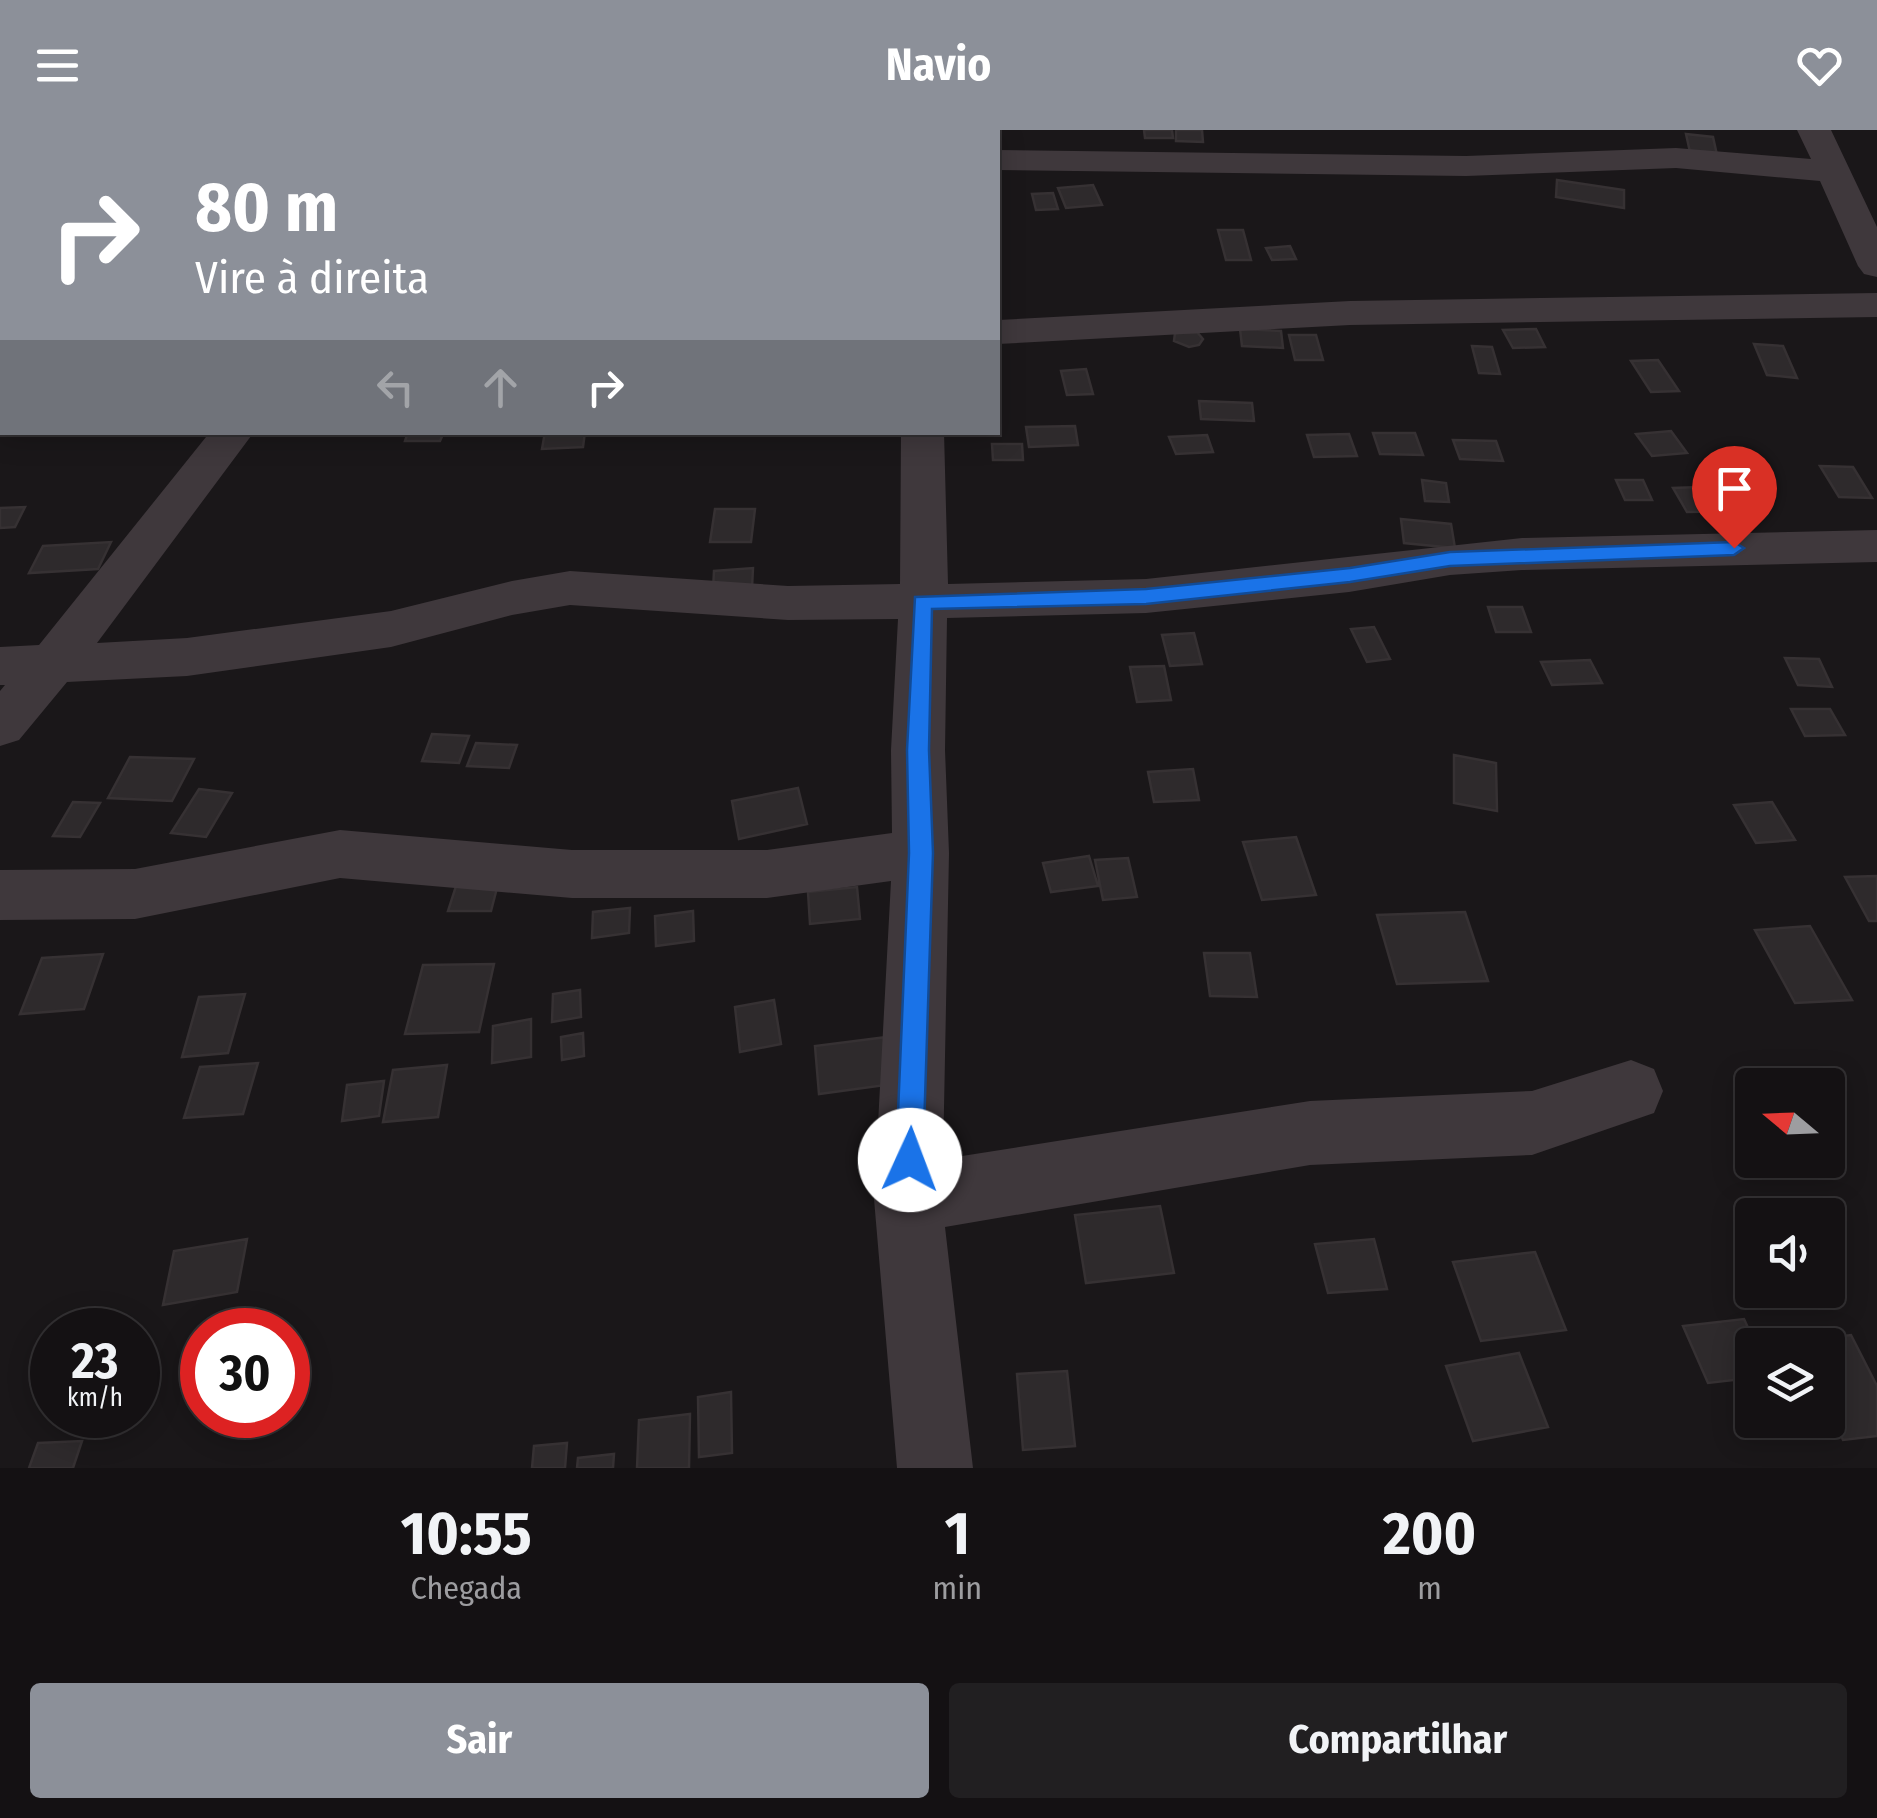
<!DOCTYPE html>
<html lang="pt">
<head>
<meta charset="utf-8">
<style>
	body { margin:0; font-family:"Fira Sans Condensed",sans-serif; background:#211f21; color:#f1f3f6; height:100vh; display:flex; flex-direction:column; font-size:38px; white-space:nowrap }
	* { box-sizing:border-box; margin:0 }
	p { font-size:32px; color:#9d9da0 }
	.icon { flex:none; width:55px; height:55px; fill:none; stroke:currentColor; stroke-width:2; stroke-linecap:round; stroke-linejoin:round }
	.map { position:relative; height:1338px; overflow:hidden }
	.sheet { display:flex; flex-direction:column; background:#141113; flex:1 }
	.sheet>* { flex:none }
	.top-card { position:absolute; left:0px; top:0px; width:1000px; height:305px; box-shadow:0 5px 25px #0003,0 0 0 2px #333133; background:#8c9099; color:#fff; overflow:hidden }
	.needle { width:65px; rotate:289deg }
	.tools { position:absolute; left:1735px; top:938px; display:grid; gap:20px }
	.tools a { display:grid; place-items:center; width:110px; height:110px; border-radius:10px; background:#141113; box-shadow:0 5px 25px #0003,0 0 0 2px #333133; font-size:50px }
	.speed { position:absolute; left:30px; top:1178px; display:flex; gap:20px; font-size:50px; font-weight:700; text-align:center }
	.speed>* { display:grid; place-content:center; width:130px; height:130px; border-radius:50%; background:#141113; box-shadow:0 5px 25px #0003,0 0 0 2px #333133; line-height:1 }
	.speed small { font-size:25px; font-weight:400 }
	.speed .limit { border:15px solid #d22; background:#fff; color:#111 }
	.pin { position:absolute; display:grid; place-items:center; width:85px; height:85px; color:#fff; margin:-102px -42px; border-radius:50% 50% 50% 0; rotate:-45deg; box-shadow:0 0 10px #0007 }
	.pin .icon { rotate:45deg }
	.me { position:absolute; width:110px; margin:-55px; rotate:2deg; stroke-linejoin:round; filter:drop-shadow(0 0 8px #0008) }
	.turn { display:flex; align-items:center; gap:35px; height:210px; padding:0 30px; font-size:45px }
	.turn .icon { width:130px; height:130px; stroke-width:2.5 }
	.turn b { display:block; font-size:70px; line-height:85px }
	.lanes { display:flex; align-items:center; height:95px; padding:0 30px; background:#0003; justify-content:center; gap:50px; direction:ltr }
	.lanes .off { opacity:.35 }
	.eta { display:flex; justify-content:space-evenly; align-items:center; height:170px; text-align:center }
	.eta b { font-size:60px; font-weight:700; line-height:70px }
	.cta { display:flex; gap:20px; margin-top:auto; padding:20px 30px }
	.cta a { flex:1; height:115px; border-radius:10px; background:#8c9099; color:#fff; font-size:40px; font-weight:700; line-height:115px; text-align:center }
	.cta a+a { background:#211f21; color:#f1f3f6 }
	header { display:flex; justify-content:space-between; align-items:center; height:130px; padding:0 30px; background:#8c9099; color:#fff; font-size:45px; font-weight:700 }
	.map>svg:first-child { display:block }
	.building { fill:#2e2a2c; stroke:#363133; stroke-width:2.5 }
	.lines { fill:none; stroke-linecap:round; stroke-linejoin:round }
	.street { fill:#3f383c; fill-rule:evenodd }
	.route { fill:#1a73e8; stroke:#114b97; stroke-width:2.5 }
</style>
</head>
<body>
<header><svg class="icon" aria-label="menu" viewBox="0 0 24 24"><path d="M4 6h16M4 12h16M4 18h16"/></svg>Navio<svg class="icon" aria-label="heart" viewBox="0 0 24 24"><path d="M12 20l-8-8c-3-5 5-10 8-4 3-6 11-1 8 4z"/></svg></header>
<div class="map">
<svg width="1877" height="1338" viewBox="0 0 1877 1338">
	<rect width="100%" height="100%" fill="#1a1719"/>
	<path class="building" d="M1144,0H1172L1173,8H1145Z
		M1176,0H1202L1203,12L1176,11Z
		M1686,4L1713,7L1717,25L1690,22Z
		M1557,50L1624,60V78L1556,67Z
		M1093,55L1102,75L1066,78L1058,58Z
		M1053,63L1058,79L1036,80L1032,64Z
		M1218,100H1243L1251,130H1226Z
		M1290,116L1296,129L1272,130L1266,118Z
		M1240,199L1281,201L1283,218L1242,216Z
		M1536,199L1545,217L1513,218L1503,200Z
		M1197,202L1203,209L1199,215L1189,217L1174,211L1175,203Z
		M1289,205H1316L1323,230H1295Z
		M1754,214L1783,216L1797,248L1767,245Z
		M1472,216L1492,217L1500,244L1479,243Z
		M1658,230L1679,261L1651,262L1631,231Z
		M1086,239L1093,264L1067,265L1061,241Z
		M1199,271L1252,273L1254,291L1201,289Z
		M1075,296L1078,315L1029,317L1026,297Z
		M1671,301L1687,323L1652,326L1636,304Z
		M408,302H444L440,311H405Z
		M545,302H585L583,317L542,319Z
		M1373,303H1415L1423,325L1380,324Z
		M1349,304L1357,326L1314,327L1307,305Z
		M1207,305L1213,322L1176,324L1169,307Z
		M1453,310L1496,311L1503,331L1460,329Z
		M992,314H1022L1023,330H993Z
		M1750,325L1768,355H1735L1718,326Z
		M1820,336L1853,337L1872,368L1839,367Z
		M1422,350L1446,353L1449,372L1425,371Z
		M1616,350H1643L1652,370H1625Z
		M1730,356L1745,381L1687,382L1673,358Z
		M25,377L15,397L0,398V378Z
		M715,379H755L751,412H710Z
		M1401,389L1451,394L1455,418L1404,413Z
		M111,412L98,439L29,443L43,416Z
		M753,438L752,458L713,461L714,441Z
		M1488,477H1522L1531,502H1496Z
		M1374,497L1390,529L1367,532L1351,499Z
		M1194,503L1202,534L1170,536L1162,505Z
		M1785,528L1819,529L1832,557L1798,555Z
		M1590,530L1602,553L1552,555L1541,532Z
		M1164,536L1171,570L1137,572L1130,537Z
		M1791,579H1830L1845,605L1805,606Z
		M432,604L469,606L459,633L422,631Z
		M476,613L517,615L509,638L467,636Z
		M1454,625L1496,633L1497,681L1454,673Z
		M130,627L194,629L172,671L108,668Z
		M1193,639L1199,670L1154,672L1148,642Z
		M798,658L807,694L739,709L732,671Z
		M199,659L232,663L206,707L171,703Z
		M73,672L100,673L80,707L53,706Z
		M1772,672L1795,710L1756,713L1734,675Z
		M1296,707L1316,765L1262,770L1243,712Z
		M1089,726L1098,756L1051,762L1043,733Z
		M1128,728L1137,767L1103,770L1095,730Z
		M1877,746V791H1869L1845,747Z
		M457,753L498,754L491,781H448Z
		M857,757L860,789L810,794L808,762Z
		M630,778L629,803L592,808L593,782Z
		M693,781L694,811L656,816L655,786Z
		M1465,782L1488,851L1397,854L1377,785Z
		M1810,796L1852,870L1795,873L1755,800Z
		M1204,823H1250L1257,867L1210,866Z
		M103,824L84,879L20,884L42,828Z
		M494,834L479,902L405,904L423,835Z
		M580,860L581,887L552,892L553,864Z
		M245,864L228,923L182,927L199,867Z
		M774,870L781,914L740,922L735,877Z
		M531,889V927L492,933L493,896Z
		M583,903L584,926L562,930L561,907Z
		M887,907L893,954L819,964L815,916Z
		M258,933L243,984L184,988L200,937Z
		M447,935L438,987L383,992L393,940Z
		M384,951L379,986L342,991L347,955Z
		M1160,1076L1174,1143L1086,1153L1075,1085Z
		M247,1109L237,1162L163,1175L174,1121Z
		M1374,1109L1387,1159L1328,1163L1315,1114Z
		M1535,1122L1566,1200L1481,1211L1453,1132Z
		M1744,1189L1756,1215H1752V1248L1708,1253L1683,1196Z
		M1851,1205L1877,1256V1306L1843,1310L1828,1278V1215H1798L1796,1212Z
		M1519,1223L1548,1297L1473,1311L1446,1236Z
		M1067,1241L1075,1316L1023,1320L1017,1244Z
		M731,1262L732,1323L699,1327L698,1267Z
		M690,1284L689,1338H637L639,1290Z
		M82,1311L73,1338H29L38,1313Z
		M567,1313L565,1338H532L534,1316Z
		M614,1324L613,1338H577L578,1328Z"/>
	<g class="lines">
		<path class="street" d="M897,0H931V2H898Z
			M1797,0H1831L1877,97V147L1864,144L1858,136L1820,51L1676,38L1466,46L998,40V20L1466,26L1676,18L1811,29Z
			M1877,163V187L1350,195L998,214V190L1350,171Z
			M210,302H254L97,513L187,508L391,481L512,451L570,441L788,456L900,454L901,302H944L948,454L1146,449L1522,408L1877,400V432L1522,440L1450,445L1349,462L1146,483L947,488L945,620L949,723L943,1029L1310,971L1532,961L1631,930L1654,939L1663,961L1654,983L1532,1025L1310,1035L945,1097L973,1338H897L874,1069L891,751L767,768H572L340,748L135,789L0,790V740L135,739L340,700L572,720H767L892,703L891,620L898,489L788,490L570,475L512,485L391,517L187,546L67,552L19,610L0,616V561L5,555H0V517L39,515Z"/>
	</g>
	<path class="route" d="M1734,412L1744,418L1734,425L1450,436L1350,452L1146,474L932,479L929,620L933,723L923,1030L919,1040L910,1044L900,1040L896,1030L909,723L907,620L915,467L1146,459L1350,438L1450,422Z"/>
</svg>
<div class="tools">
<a><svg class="needle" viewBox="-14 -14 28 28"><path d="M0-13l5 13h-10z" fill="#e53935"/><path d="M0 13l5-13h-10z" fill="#9d9da0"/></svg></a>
<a><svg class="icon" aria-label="sound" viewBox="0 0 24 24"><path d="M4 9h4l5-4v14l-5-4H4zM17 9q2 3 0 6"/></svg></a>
<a><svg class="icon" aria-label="layers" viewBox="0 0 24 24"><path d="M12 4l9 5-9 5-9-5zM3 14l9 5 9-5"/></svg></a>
</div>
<div class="speed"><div>23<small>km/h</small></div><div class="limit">30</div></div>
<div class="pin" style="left:1734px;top:418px;background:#d93025"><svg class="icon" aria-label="arrive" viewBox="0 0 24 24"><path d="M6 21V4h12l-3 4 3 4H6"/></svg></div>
<svg class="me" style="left:910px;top:1030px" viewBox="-20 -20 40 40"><circle r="19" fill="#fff"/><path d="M0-13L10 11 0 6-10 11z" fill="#1a73e8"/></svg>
<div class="top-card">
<div class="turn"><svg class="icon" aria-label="right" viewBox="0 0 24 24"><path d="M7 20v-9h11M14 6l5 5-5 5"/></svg><div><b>80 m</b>Vire à direita</div></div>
<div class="lanes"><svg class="icon off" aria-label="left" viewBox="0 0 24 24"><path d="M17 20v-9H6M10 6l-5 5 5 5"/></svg><svg class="icon off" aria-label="ahead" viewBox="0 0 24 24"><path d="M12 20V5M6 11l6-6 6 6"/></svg><svg class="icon" aria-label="right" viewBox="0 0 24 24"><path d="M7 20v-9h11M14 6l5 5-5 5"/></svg></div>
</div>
</div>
<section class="sheet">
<div class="eta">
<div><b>10:55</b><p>Chegada</p></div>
<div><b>1</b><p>min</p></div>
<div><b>200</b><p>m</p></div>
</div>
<div class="cta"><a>Sair</a><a>Compartilhar</a></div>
</section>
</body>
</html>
